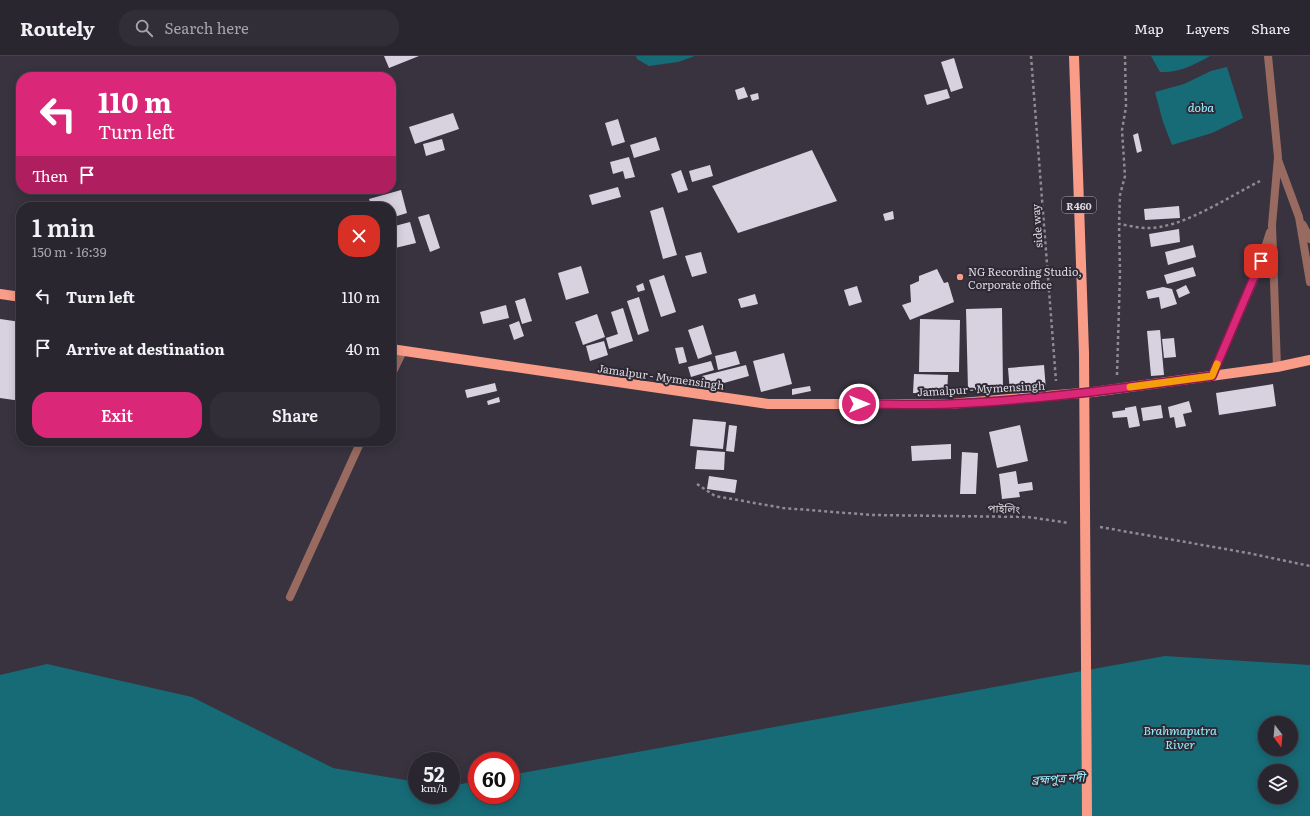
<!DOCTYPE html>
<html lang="en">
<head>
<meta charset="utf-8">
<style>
	body { margin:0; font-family:Literata,"Noto Sans Bengali",serif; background:#322e37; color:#f1f3f6; height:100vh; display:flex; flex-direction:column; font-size:15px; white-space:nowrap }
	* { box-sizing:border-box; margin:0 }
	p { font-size:13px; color:#a5a5aa }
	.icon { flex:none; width:22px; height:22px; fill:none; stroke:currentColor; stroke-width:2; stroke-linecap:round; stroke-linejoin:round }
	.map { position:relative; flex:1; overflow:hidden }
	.panel { position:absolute; left:16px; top:146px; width:380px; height:244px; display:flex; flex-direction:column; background:#2a262f; border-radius:16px; box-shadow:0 2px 10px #0003,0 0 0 1px #46434b }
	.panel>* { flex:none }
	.banner { position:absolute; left:16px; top:16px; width:380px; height:122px; border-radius:16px; box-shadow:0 2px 10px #0003,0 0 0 1px #46434b; background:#db2777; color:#fff; overflow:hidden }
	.needle { width:26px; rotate:164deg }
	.controls { position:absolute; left:1258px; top:660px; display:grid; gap:8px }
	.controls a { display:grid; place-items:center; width:40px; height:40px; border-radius:50%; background:#2a262f; box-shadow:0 2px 10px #0003,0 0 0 1px #46434b; font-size:20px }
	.speed { position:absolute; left:408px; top:696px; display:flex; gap:8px; font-size:20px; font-weight:700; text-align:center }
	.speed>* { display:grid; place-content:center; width:52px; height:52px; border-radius:50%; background:#2a262f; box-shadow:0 2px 10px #0003,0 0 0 1px #46434b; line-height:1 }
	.speed small { font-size:10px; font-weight:400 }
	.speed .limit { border:6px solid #d22; background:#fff; color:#111 }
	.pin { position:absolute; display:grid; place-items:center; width:34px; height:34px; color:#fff; margin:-17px; border-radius:8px; box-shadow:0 2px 6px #0006 }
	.me { position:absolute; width:44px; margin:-22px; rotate:90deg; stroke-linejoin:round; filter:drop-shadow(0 0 3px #0008) }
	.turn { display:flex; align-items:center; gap:14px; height:84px; padding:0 16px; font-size:18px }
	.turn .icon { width:52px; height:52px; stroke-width:2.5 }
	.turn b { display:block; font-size:28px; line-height:34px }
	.then { display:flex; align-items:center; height:38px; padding:0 16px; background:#0003; gap:8px; font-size:15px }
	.round { display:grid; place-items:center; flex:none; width:42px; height:42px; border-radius:16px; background:#322e37 }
	.head { display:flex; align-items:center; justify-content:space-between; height:68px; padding:0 16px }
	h1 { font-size:24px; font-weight:600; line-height:30px }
	.action { display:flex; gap:8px; margin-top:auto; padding:8px 16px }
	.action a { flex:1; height:46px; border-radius:16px; background:#db2777; color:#fff; font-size:16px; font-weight:600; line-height:46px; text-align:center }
	.action a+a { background:#322e37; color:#f1f3f6 }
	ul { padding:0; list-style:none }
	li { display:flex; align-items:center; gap:12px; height:52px; padding:0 16px }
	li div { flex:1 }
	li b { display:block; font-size:15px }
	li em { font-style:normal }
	header { display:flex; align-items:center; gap:24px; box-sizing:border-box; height:56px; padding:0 20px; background:#2a262f; border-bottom:1px solid #46434b }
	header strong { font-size:19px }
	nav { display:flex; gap:22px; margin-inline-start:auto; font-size:14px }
	.search { width:280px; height:36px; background:#322e37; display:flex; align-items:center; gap:10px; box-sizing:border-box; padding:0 14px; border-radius:16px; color:#a5a5aa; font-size:15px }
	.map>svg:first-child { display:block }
	.water { fill:#176b77; fill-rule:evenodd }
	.building { fill:#d8d1e0 }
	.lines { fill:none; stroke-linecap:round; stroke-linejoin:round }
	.path { stroke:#8f8b95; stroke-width:2.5; stroke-dasharray:3 3; stroke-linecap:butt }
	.minor { stroke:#986a60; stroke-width:8 }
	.tertiary { stroke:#986a60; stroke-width:8 }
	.primary { stroke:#f99c88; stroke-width:10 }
	.primary-bridge { stroke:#f99c88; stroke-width:10 }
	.route-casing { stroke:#8e194d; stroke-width:10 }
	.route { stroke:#db2777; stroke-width:7 }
	.slow { stroke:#f59e0b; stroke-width:7 }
	.poi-dot { fill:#f49e8a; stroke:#2e2934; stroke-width:1.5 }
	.labels { text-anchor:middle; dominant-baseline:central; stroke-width:4; stroke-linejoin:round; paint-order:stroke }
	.shield { fill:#2e2934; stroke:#a8a5ae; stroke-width:1 }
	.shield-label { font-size:10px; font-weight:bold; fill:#dddae2 }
	.street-label { font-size:11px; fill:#dddae2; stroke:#2e2934 }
	.poi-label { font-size:11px; fill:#dddae2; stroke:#2e2934; text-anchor:start }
	.water-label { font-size:12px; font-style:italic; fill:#99effe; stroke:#2e2934 }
</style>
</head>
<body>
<header>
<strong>Routely</strong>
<div class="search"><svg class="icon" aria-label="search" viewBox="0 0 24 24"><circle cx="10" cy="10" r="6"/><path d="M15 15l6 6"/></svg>Search here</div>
<nav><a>Map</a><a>Layers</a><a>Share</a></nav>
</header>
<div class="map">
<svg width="1310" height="760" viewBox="0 0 1310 760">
	<rect width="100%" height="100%" fill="#38333f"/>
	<path class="water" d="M636,0H695L678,6L649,10L637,3Z
		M1151,0H1210C1194,9 1179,17 1160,16Z
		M1227,11L1243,62L1212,77L1172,89L1163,66L1155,36L1184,28L1211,15Z
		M1165,600L1310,609V760H0V619L47,608L192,641L333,712L417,726V739H451V730L477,725V739H511V719ZM1265,667H1291V693H1265ZM1265,715H1291V741H1265Z"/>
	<path class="building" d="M384,0H419L389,12Z
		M954,2L963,32L951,36L941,6Z
		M352,15L354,20L341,21L340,18Z
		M744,31L748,41L738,44L735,34Z
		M947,33L950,42L927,49L924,39Z
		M758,37L759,43L752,45L750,39Z
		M453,57L459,73L415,88L409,71Z
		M618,63L625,86L612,90L605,67Z
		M1138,77L1142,95L1137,97L1133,79Z
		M656,81L660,94L634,102L630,89Z
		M442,83L445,94L426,100L423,88Z
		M812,94L837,145L738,177L712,130Z
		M629,101L635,121L625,123L623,115L613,118L610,106Z
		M710,109L713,120L692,126L689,115Z
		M681,114L688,134L678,137L671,118Z
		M618,131L621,141L592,149L589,139Z
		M401,134L407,157L391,162V151H372L369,143Z
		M1179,150L1180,162L1145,164L1144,153Z
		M663,151L677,199L663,203L650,155Z
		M893,155L894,163L885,165L883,158Z
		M429,158L440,192L430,196L418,161Z
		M410,166L416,187L391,193V171Z
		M1179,173L1180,186L1151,191L1149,178Z
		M1193,189L1196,201L1168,209L1165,196Z
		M701,196L707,217L692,221L685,200Z
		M581,210L589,237L566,244L558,217Z
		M1193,211L1196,220L1167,228L1164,219Z
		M937,213L944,227L948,226L954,246L910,264L902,249L911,246L910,229L919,225V220Z
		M664,219L676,256L661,261L649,224Z
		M643,227L645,234L638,236L636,230Z
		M1186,229L1190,237L1179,242L1176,234Z
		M857,230L862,246L849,250L844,234Z
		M1163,231L1172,233L1177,248L1161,253L1159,241L1148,243L1146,235Z
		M755,238L758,248L741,252L738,243Z
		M639,241L649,275L638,279L627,245Z
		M525,242L532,265L522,268L515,245Z
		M506,249L509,262L483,268L480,256Z
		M623,252L633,285L609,293L606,282L618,278L611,256Z
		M1002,252L1003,334H968L966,253Z
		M597,258L605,281L583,289L575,266Z
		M0,263L21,266V345L0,342Z
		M920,263L960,264L959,316H919Z
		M519,265L524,280L514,284L509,269Z
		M703,269L712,298L698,303L688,274Z
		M1160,274L1164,319L1151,320L1147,275Z
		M1174,282L1176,301L1164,302L1162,283Z
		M604,285L608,299L590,305L586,290Z
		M683,291L687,306L679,308L675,292Z
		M736,295L740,308L718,314L715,300Z
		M784,297L792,328L761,336L753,305Z
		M711,305L714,314L691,321L688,311Z
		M746,309L749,320L706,332L702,320Z
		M1044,309L1046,334L1010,337L1008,312Z
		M914,318L948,319L947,338L913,337Z
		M495,327L497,335L467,342L465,334Z
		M1273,328L1276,350L1219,359L1216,337Z
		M810,330L811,335L792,339V333Z
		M499,341L500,346L488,349L487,345Z
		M1189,345L1192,356L1183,358L1186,370L1176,372L1174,361L1170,362L1168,351Z
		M1161,349L1163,362L1143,365L1141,352Z
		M1136,350L1140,370L1129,372L1127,361L1113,362L1112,356L1125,354V352Z
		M693,363L726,366L723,393L690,390Z
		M729,369L737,370L734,396L726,395Z
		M1020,369L1028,405L997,412L989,376Z
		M951,388V403L912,405L911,390Z
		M697,394L725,396L724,414L695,413Z
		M962,396L978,397L976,438H960Z
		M1016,415L1018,428L1032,426L1033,434L1019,436L1020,441L1002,443L999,418Z
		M709,420L737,424L735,437L707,433Z"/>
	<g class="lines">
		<path class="path" d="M1031,0L1056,325
			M1125,0L1126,51L1122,74L1125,120L1120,139L1119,168C1127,169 1137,172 1146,172C1182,173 1228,141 1260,125
			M1117,319L1120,217L1119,168
			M697,428L715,440L783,452L872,459L1028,461L1069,467
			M1100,471L1248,497L1310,510"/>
		<path class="minor" d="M391,320L403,295
			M290,541L361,385"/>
		<path class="tertiary" d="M1268,0L1278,101L1272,169L1277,311
			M1278,104L1299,161L1310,226
			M1303,169L1310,183
			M1212,320L1257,217L1270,176"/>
		<path class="primary" d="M1074,0L1084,297
			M0,238L21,241
			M391,293L768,348H949L1093,336L1277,311L1310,304"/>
		<path class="primary-bridge" d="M1084,297L1087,760"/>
	</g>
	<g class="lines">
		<defs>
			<path id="route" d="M859,348C889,348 920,349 950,348C1038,344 1125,332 1212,320L1261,205"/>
		</defs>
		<use href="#route" class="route-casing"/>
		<use href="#route" class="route"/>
		<path class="slow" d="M1130,331L1212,320L1217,308"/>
	</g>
	<circle class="poi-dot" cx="960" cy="221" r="4"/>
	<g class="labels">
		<rect class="shield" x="1062" y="141" width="34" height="16" rx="3"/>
		<g class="shield-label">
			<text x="1079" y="149">R460</text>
		</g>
		<g class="street-label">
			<text transform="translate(1036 170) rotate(-94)">side way</text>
			<text transform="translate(661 320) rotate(8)">Jamalpur - Mymensingh</text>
			<text transform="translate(981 332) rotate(-3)">Jamalpur - Mymensingh</text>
			<text transform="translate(1004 452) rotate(2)">পাইলিং</text>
		</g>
		<g class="poi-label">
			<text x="968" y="215">NG Recording Studio,<tspan x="968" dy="13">Corporate office</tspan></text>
		</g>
		<g class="water-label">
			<text x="1201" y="51">doba</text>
			<text x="1180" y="674">Brahmaputra<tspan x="1180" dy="14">River</tspan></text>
			<text transform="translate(1058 722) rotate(-3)">ব্রহ্মপুত্র নদী</text>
		</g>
	</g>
</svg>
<div class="controls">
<a><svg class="needle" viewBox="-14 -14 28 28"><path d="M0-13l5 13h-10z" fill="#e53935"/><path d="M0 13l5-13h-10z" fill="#a5a5aa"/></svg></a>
<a><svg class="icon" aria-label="layers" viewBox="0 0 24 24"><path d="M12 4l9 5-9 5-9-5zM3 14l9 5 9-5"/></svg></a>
</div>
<div class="speed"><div>52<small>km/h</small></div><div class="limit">60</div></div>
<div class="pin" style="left:1261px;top:205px;background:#d93025"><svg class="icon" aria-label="arrive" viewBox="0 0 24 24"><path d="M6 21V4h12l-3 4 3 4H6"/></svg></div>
<svg class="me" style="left:859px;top:348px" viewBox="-20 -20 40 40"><circle r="17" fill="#db2777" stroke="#fff" stroke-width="3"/><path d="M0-11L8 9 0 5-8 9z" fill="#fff"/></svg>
<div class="banner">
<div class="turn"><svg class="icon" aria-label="left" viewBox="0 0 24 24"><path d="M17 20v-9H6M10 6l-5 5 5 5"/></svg><div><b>110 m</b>Turn left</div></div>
<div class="then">Then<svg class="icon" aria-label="arrive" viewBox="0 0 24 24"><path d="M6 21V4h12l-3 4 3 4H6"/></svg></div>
</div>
<section class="panel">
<div class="head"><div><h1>1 min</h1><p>150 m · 16:39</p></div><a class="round" style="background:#d93025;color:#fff"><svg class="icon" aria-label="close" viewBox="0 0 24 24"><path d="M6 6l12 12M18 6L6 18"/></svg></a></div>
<ul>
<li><svg class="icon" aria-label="left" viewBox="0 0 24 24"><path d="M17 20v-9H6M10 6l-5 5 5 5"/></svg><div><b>Turn left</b></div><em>110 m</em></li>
<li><svg class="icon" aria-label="arrive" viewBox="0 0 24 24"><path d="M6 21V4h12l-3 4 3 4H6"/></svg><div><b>Arrive at destination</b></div><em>40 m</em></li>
</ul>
<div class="action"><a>Exit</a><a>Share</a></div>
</section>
</div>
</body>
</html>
